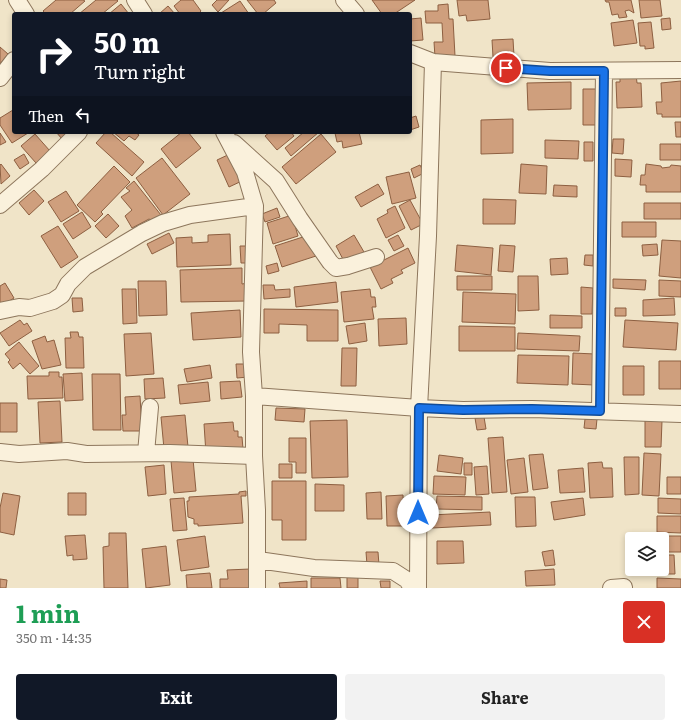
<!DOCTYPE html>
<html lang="en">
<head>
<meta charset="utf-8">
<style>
	body { margin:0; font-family:Literata,serif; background:#f2f2f2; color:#222; height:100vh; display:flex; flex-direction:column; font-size:15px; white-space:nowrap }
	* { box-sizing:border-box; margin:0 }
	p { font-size:13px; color:#767676 }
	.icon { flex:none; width:22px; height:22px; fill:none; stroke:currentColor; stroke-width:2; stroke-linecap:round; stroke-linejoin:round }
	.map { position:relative; height:588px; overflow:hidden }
	.panel { display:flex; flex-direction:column; background:#fff; flex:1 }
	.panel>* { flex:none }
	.banner { position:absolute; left:12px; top:12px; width:400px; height:122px; border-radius:4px; box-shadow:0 2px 6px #0003; background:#111827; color:#fff; overflow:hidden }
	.tools { position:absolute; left:625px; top:532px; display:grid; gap:8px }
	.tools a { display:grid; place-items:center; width:44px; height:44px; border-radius:4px; background:#fff; box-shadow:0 2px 6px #0003; font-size:20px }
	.pin { position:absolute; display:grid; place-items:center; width:34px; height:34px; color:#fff; margin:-17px; border:2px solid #fff; border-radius:50%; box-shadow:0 1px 4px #0007 }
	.me { position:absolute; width:44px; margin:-22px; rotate:0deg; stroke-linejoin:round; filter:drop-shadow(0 0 3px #0008) }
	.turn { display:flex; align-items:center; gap:14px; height:84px; padding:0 16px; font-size:18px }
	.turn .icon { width:52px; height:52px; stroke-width:2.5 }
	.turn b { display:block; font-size:28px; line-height:34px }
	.then { display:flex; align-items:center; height:38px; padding:0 16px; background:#0003; gap:8px; font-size:15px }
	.round { display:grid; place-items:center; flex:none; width:42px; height:42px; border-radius:4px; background:#f2f2f2 }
	.head { display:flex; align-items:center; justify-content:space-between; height:68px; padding:0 16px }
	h1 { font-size:24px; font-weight:700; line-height:30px; color:#1e9e55 }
	.action { display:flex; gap:8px; margin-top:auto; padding:8px 16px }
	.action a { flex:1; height:46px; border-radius:4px; background:#111827; color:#fff; font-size:16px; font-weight:700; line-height:46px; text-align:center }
	.action a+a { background:#f2f2f2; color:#222 }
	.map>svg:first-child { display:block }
	.building { fill:#cf9f7d; stroke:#8d5f41 }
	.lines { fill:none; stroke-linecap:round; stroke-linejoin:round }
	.minor-casing { stroke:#8d765c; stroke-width:18 }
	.minor { stroke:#faf1dc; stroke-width:16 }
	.route-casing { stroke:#114b97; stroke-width:10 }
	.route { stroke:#1a73e8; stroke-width:7 }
</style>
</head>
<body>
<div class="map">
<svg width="681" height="588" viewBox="0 0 681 588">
	<rect width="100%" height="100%" fill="#f0e4c8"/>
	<path class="building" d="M56,0H83L85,1L70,14H46L43,11Z
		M96,0H117L118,1L102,14H79Z
		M181,0H193L201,11L198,14H180L174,6Z
		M217,0H229L218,12L212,5Z
		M247,0H274L276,3L263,14H258Z
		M372,0H415L394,14H382Z
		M457,0H488L490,19L467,21L466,15L459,16Z
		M605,0H631L634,13L629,10L625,11L627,17L619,18L618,14L612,15L609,2H606Z
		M639,0H660L662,16L641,18Z
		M240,1L249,14H222L221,13Z
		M121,4L129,14H109Z
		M448,4L449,19H453L455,56L435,57L434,42H443L442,23H426L425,11H438V5Z
		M168,6L175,14H159Z
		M421,18L423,40L410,41V19Z
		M670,18L671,29L662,30L661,19Z
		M633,20L637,43L614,46L611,23Z
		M651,22L654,48L645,49V46H640L638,23Z
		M513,39L514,56L493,57L492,40Z
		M0,47L8,54L0,64Z
		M620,74H636L637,83H641L642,107L617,108L616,82H620Z
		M681,81V117H662V114H657L656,102H662L661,83Z
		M571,82V109L528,110L527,83Z
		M583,89H598V125H583Z
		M13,110L14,112V132L28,133L12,143L0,125V118Z
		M416,116L419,127L410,130V118Z
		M513,119V153L481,154V120Z
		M675,122H681V137H676Z
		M56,132H71L62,139Z
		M106,132H110L144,162L132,176L96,143Z
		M113,132H135L139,135L135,140L129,136L124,141Z
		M182,132H188L201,148L176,168L161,149Z
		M270,132H291L294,136L277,150L265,136Z
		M304,132H319L291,156L285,148Z
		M339,132H359L362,144L343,148L342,141L337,142L335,133Z
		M0,133L6,142L0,145Z
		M35,134L50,151L36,163L21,146Z
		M321,134L336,152L296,184L282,167Z
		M613,139H624L623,154L612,153Z
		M545,140L579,141L578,159L545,158Z
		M584,142H593V161H584Z
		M660,144H681V160H660Z
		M232,153L244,180L229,187L217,160Z
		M24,154L29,163L20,169L14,160Z
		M162,158L190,194L163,215L136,178Z
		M615,159L632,160L631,177L615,176Z
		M1,164L10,176L1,184L0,165Z
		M521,164L547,166L546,194L519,193Z
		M646,164L661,166L662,168L670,167L671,165L681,166V192H646V185H640L641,175H645Z
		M420,165L424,173L414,178L411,169Z
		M114,166L130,182L101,212L103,214L95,222L77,205Z
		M409,172L416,198L392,204L386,177Z
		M134,181L161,215L153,221L149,219L132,228L125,216L132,210L121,197L130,191L126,188Z
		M378,184L384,194L361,207L355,197Z
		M554,185L577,186V197L553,196Z
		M34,190L44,201L29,215L19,203Z
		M66,191L79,211L61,222L48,202Z
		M483,199L516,200L515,224H483Z
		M410,200L423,224L411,230L399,206Z
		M644,203H681V219H644Z
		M395,206L405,228L386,238L377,219L388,213L387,210Z
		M277,208L280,217L265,222L262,214Z
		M82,212L91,227L73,239L63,224Z
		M108,214L119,226L106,238L95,226Z
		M292,215L298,236L273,244L267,223Z
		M622,222H656V237H622Z
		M58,226L78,257L61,268L41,236Z
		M169,233L174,243L152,254L147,244Z
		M230,234L231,265L177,267L176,238L192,237V243L208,242V235Z
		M309,235L316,256L282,267L275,246Z
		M354,235L364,252L345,263L336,246Z
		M398,235L404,246L394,251L388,240Z
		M662,240L681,241V278L659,276Z
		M657,244L658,255L643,256L642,245Z
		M457,245L493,248L491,275L455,271Z
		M500,245L515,246L513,272L498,271Z
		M240,246H248L249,263H241Z
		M408,248L415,263L401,270L403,273L391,279L393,283L381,289L370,267Z
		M585,255H593V266L584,265Z
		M567,258L568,274L551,275L550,259Z
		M277,263L279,271L268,274L266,266Z
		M242,268V284L248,283V301L181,302L180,270Z
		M457,276H492V290H457Z
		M518,276H538L539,310L518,311Z
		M613,279L646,280L645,290L613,288Z
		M659,280L681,281V297L659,296Z
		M138,281H166L167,315L139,316Z
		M336,282L338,302L296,307L294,287Z
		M5,283L14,298L0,307V286Z
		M263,285H274L275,290L290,289V297L264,299Z
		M581,287L593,288L592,314H581Z
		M122,289H136L137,323L123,324Z
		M370,289L371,297H375L376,307H372L374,319L344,322L341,292Z
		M463,292L516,294L515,324L462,322Z
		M72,298H82L83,311L73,312Z
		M674,298L675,315L643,316V300Z
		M615,308H626V316H615Z
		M264,309L338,310V341H307V325L279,324V333H264Z
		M240,310L241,337L193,340L191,313Z
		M550,315L582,316V328H550Z
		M406,318L407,344L379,346L378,319Z
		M20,320L24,325L27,323L32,331L9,346L0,333Z
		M625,320L678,323L676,350L623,347Z
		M365,323L367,341L349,344L346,326Z
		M459,326L515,327V351H459Z
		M70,332H78L79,337H83L84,368H66L65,338H71Z
		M151,333L154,374L126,376L124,334Z
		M518,333L580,336L579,351L517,349Z
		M45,336L47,342L54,340L61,365L42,369L32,341Z
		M19,342L39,366L30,374L20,363L13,369L8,362L10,360L5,354Z
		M342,348H357L356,386H341Z
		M573,353L595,354L594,385L572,384Z
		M518,355L569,356L568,385L517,383Z
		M659,361H681V389H659Z
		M236,364H248L249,377L237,378Z
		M210,365L212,378L187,382L184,369Z
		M623,366H644V395H623Z
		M49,372H59V377H62L63,398L28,399L27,376H49Z
		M82,373L83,400L65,401L63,374Z
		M92,374H120L121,430H93Z
		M163,378L165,398L145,399L144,379Z
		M240,381L242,397L221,399L220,382Z
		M208,382L210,401L180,404L178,385Z
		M140,396L142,431H123L122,415H126L125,397Z
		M60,401L62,442L40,443L38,402Z
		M0,403H17V432H0Z
		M276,408L305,409L304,422L275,420Z
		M185,415L188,447L164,449L161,417Z
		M484,417L486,429L477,430L475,418Z
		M585,419H597L596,429L584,428Z
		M347,420L348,477L312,478L310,421Z
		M645,420L662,421L661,447H645Z
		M233,422L234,431H238V437H242L243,449L206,454L204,424Z
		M503,437L507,492L492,493L488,438Z
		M289,438H306V473H296V462H289Z
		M644,453L661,454L659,496L642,495Z
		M543,454L548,488L533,490L529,455Z
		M439,455L463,458L461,474L437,471Z
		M624,457H639V494L625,495Z
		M524,458L528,492L511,494L507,460Z
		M193,459L196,491L174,493L171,461Z
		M602,462L603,468H612L613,497L590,498L588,463Z
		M464,463H472V475H464Z
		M279,464H292V478H279Z
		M164,465L166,494L148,496L145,467Z
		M487,466L489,494L476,495L474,467Z
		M583,468L585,492L560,493L558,470Z
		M434,476L466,477L465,495L433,494Z
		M667,477H681V494H667Z
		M272,481H306V540H282V520H272Z
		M315,484L344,485V511H315Z
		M246,491V496H241L243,523L198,526V524H194V519L188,517L187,501H189V497L239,494V492Z
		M381,492L382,519H367L366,493Z
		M3,493L20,496L14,535L0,532V508Z
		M68,493H86V515H68Z
		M403,495L404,526H387L386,496Z
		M437,496L482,497V510L436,509Z
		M515,497H535L536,526L516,527Z
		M184,498L187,530L173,531L170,499Z
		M583,498L585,515L554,520L551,502Z
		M658,498L681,499V514L658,513Z
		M490,512L491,525L432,528L431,515Z
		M657,516H681V533L657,532Z
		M109,533H126L128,588H104L103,547L109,546Z
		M85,535L87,559L73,560V555L67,556L65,536Z
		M205,536L209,567L181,571L177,540Z
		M659,536H681V552H662V539H659Z
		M437,541H463L464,563L437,564Z
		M166,546L170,585L146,588L142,549Z
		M553,550L555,565L545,566L542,552Z
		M366,552H378L379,565H367Z
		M662,555H674L675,574H659L658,569H662Z
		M250,569L251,588H220V579H228L227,570Z
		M554,569L555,585L526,586L525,571Z
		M210,573L212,588H187L186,575Z
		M347,577H358V588H347Z
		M311,578H340L341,588H311Z
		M657,578L681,579V588H657Z
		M0,579L7,580L6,588H0Z
		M307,581V588H280L279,583Z
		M380,581H390V588H381Z"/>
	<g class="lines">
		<defs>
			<path id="minor" d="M17,0L26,14
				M135,0L144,14
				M344,0L356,14
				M410,53L433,62L550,71L681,70
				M0,78L14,60
				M224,132L245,172L255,206L251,352L254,396V456L257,510V588
				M234,143L276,181L300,219L330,262L336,268L348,266L376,257
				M0,205L42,169L79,132
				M0,311L19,307L30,308L53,301L62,295L68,284L85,267L142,233L163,223L190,215L255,206
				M254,396L419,408L463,410L532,409L681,414
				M600,411L604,71
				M0,452L19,454L67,451L86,454L170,453L254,456
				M146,453L150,407
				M258,560L314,568L393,571L407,580L412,588
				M418,588L419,408L428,236L433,62
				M611,588L624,587"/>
		</defs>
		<use href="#minor" class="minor-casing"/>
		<use href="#minor" class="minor"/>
	</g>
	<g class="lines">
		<defs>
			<path id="route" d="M418,513L419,408L463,410L532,409L600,411L604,71H550L506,68"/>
		</defs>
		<use href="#route" class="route-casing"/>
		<use href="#route" class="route"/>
	</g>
</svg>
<div class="tools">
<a><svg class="icon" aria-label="layers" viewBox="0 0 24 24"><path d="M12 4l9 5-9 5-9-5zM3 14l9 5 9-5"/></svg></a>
</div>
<div class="pin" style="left:506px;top:68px;background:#d93025"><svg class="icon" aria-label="arrive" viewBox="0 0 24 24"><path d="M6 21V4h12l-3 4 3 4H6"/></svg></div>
<svg class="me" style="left:418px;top:513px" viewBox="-20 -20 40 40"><circle r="19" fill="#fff"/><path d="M0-13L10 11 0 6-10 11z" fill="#1a73e8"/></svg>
<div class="banner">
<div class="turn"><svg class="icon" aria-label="right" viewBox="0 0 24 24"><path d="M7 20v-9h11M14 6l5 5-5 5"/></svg><div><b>50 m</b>Turn right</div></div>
<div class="then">Then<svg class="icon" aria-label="left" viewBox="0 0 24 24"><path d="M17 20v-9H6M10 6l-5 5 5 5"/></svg></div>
</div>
</div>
<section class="panel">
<div class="head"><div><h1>1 min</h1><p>350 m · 14:35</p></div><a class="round" style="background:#d93025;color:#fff"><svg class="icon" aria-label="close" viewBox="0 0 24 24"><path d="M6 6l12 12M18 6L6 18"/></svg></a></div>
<div class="action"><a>Exit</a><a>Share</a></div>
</section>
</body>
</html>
